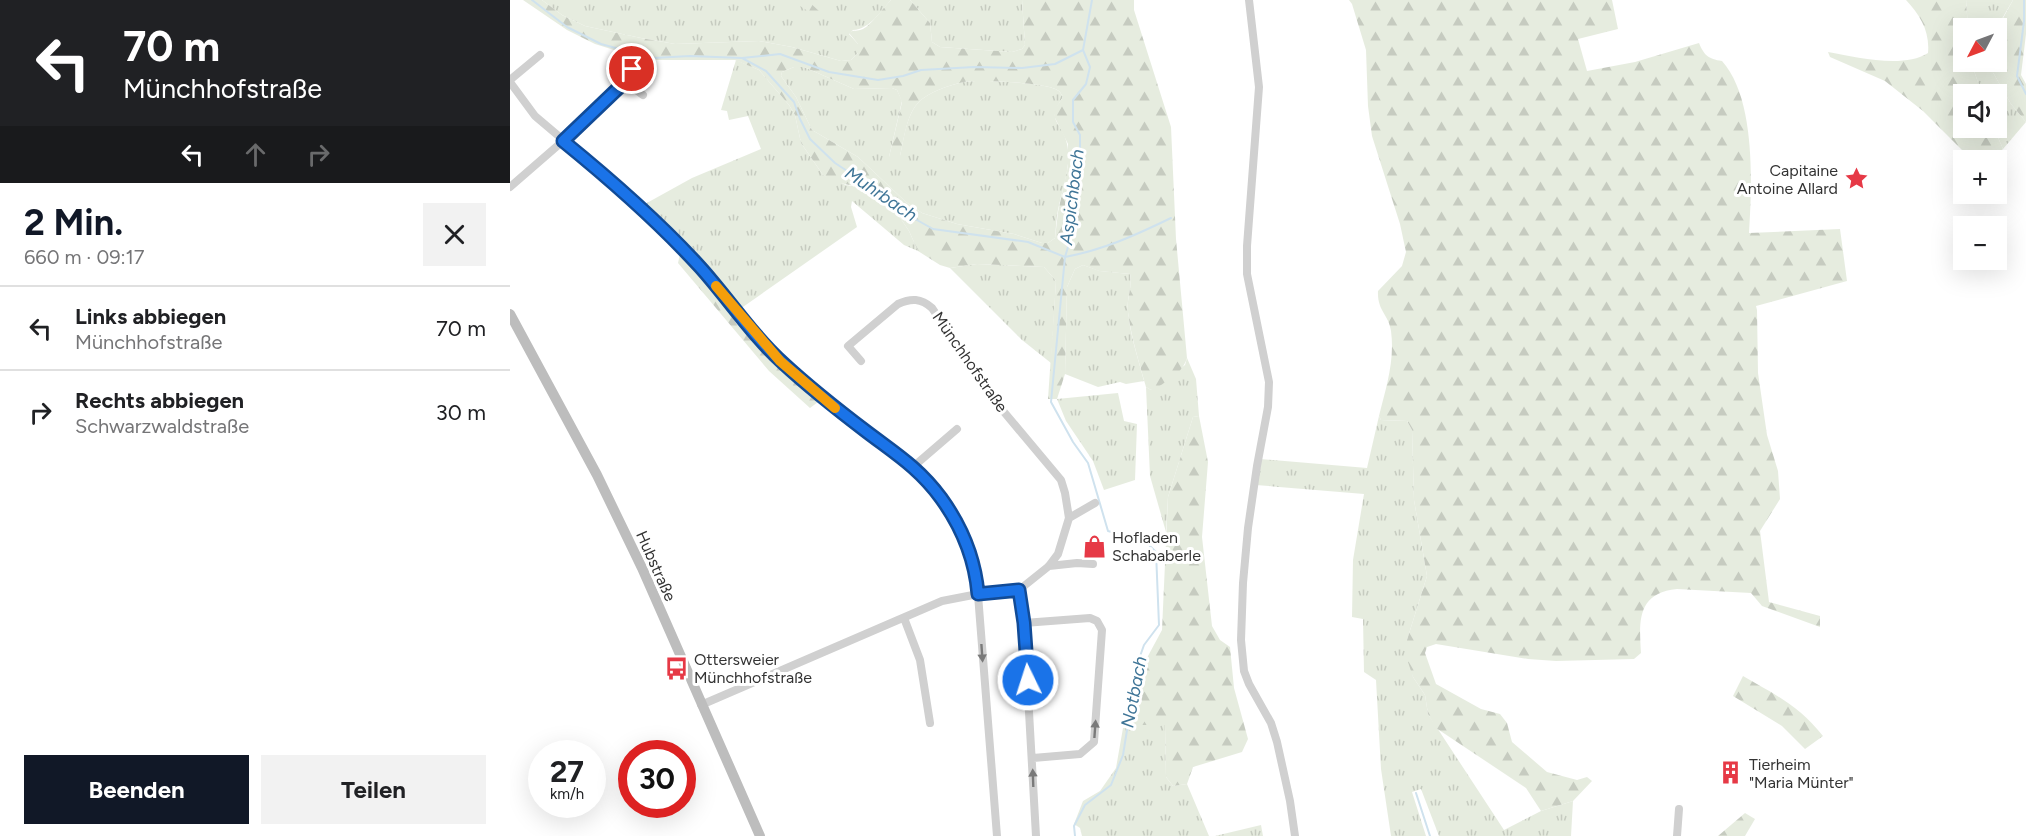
<!DOCTYPE html>
<html lang="de">
<head>
<meta charset="utf-8">
<style>
	body { margin:0; font-family:Figtree,sans-serif; background:#f2f2f2; color:#202124; height:100vh; display:flex; flex-direction:column; font-size:22px; white-space:nowrap }
	* { box-sizing:border-box; margin:0 }
	p { font-size:20px; color:#757577 }
	.icon { flex:none; width:33px; height:33px; fill:none; stroke:currentColor; stroke-width:2; stroke-linecap:round; stroke-linejoin:round }
	.map { position:relative; flex:1; overflow:hidden }
	.sheet { display:flex; flex-direction:column; background:#fff; width:510px }
	.sheet>* { flex:none }
	.banner { background:#202124; color:#fff; overflow:hidden }
	.needle { width:39px; rotate:229deg }
	.controls { position:absolute; left:1443px; top:18px; display:grid; gap:12px }
	.controls a { display:grid; place-items:center; width:54px; height:54px; border-radius:0px; background:#fff; box-shadow:0 6px 24px #0002; font-size:30px }
	.speed { position:absolute; left:18px; top:740px; display:flex; gap:12px; font-size:30px; font-weight:700; text-align:center }
	.speed>* { display:grid; place-content:center; width:78px; height:78px; border-radius:50%; background:#fff; box-shadow:0 6px 24px #0002; line-height:1 }
	.speed small { font-size:15px; font-weight:400 }
	.speed .limit { border:9px solid #d22; background:#fff; color:#111 }
	.pin { position:absolute; display:grid; place-items:center; width:51px; height:51px; color:#fff; margin:-26px; border:3px solid #fff; border-radius:50%; box-shadow:0 2px 6px #0007 }
	.me { position:absolute; width:66px; margin:-33px; rotate:356deg; stroke-linejoin:round; filter:drop-shadow(0 0 4px #0008) }
	.turn { display:flex; align-items:center; gap:21px; height:126px; padding:0 24px; font-size:27px }
	.turn .icon { width:78px; height:78px; stroke-width:2.5 }
	.turn b { display:block; font-size:42px; line-height:51px }
	.lanes { display:flex; align-items:center; height:57px; padding:0 24px; background:#0003; justify-content:center; gap:30px; direction:ltr }
	.lanes .off { opacity:.35 }
	.round { display:grid; place-items:center; flex:none; width:63px; height:63px; border-radius:0px; background:#f2f2f2 }
	.overview { display:flex; align-items:center; justify-content:space-between; height:102px; padding:0 24px }
	h1 { font-size:36px; font-weight:700; line-height:45px; color:#111827 }
	.action { display:flex; gap:12px; margin-top:auto; padding:12px 24px }
	.action a { flex:1; height:69px; border-radius:0px; background:#111827; color:#fff; font-size:24px; font-weight:700; line-height:69px; text-align:center }
	.action a+a { background:#f2f2f2; color:#202124 }
	ul { padding:0; list-style:none }
	li { display:flex; align-items:center; gap:18px; height:84px; padding:0 24px; border-top:2px solid #e0e0e0 }
	li div { flex:1 }
	li b { display:block; font-size:22px }
	li em { font-style:normal }
	main { display:flex; flex:1; min-height:0 }
	.map>svg:first-child { display:block }
	.grass { fill:url(#grass-tufts) }
	.forest { fill:url(#forest-firs); fill-rule:evenodd }
	.lines { fill:none; stroke-linecap:round; stroke-linejoin:round }
	.stream { stroke:#cfe2ee; stroke-width:2 }
	.minor { stroke:#d0d0d0; stroke-width:8 }
	.secondary { stroke:#bdbdbd; stroke-width:10 }
	.oneway { fill:#7a7a7a }
	.route-casing { stroke:#114b97; stroke-width:15 }
	.route { stroke:#1a73e8; stroke-width:10 }
	.slow { stroke:#f59e0b; stroke-width:10 }
	.labels { text-anchor:middle; dominant-baseline:central; stroke-width:6; stroke-linejoin:round; paint-order:stroke }
	.poi-label { font-size:16px; fill:#333; stroke:#fff; text-anchor:start }
	.street-label { font-size:16px; fill:#333; stroke:#fff }
	.water-label { font-size:18px; font-style:italic; fill:#3f7597; stroke:#fff }
</style>
</head>
<body>
<main>
<section class="sheet">
<div class="banner">
<div class="turn"><svg class="icon" aria-label="left" viewBox="0 0 24 24"><path d="M17 20v-9H6M10 6l-5 5 5 5"/></svg><div><b>70 m</b>Münchhofstraße</div></div>
<div class="lanes"><svg class="icon" aria-label="left" viewBox="0 0 24 24"><path d="M17 20v-9H6M10 6l-5 5 5 5"/></svg><svg class="icon off" aria-label="ahead" viewBox="0 0 24 24"><path d="M12 20V5M6 11l6-6 6 6"/></svg><svg class="icon off" aria-label="right" viewBox="0 0 24 24"><path d="M7 20v-9h11M14 6l5 5-5 5"/></svg></div>
</div>
<div class="overview"><div><h1>2 Min.</h1><p>660 m · 09:17</p></div><a class="round"><svg class="icon" aria-label="close" viewBox="0 0 24 24"><path d="M6 6l12 12M18 6L6 18"/></svg></a></div>
<ul>
<li><svg class="icon" aria-label="left" viewBox="0 0 24 24"><path d="M17 20v-9H6M10 6l-5 5 5 5"/></svg><div><b>Links abbiegen</b><p>Münchhofstraße</p></div><em>70 m</em></li>
<li><svg class="icon" aria-label="right" viewBox="0 0 24 24"><path d="M7 20v-9h11M14 6l5 5-5 5"/></svg><div><b>Rechts abbiegen</b><p>Schwarzwaldstraße</p></div><em>30 m</em></li>
</ul>
<div class="action"><a>Beenden</a><a>Teilen</a></div>
</section>
<div class="map">
<svg width="1516" height="836" viewBox="0 0 1516 836">
	<defs>
		<pattern id="grass-tufts" width="24" height="20" patternUnits="userSpaceOnUse" patternTransform="scale(1.5)"><rect width="24" height="20" fill="#e6ecdf"/><path d="M3 7l-1-3M5 7V3M7 7l1-3M15 17l-1-3M17 17v-4M19 17l1-3" fill="none" stroke="#c6cbc0"/></pattern>
		<pattern id="forest-firs" width="22" height="20" patternUnits="userSpaceOnUse" patternTransform="scale(1.5)"><rect width="22" height="20" fill="#e6ecdf"/><path d="M5 1l3.5 6h-7zM16 11l3.5 6h-7z" fill="#c6cbc0"/></pattern>
	</defs>
	<rect width="100%" height="100%" fill="#fff"/>
	<path class="grass" d="M32,0H381C370,12 360,29 343,30L339,34L348,44V53L341,60L331,61L282,47L249,41L165,44L131,38L75,26L52,15Z
		M400,0H512L515,45L512,49L502,52L430,47L422,42L420,23Z
		M1456,0H1503L1486,29L1458,28Z
		M226,60L249,70L279,105L285,115L291,143L313,175L336,185L354,188L365,194L389,216L399,231L408,251L394,245L342,201L341,207L347,227L230,309L198,269L135,204L182,178L251,149L238,116L219,120L217,111L211,110Z
		M1461,62H1477L1501,104L1516,122L1493,149L1484,128H1486V94H1472Z
		M284,67H294L344,89L382,88L387,90L392,101L379,157L390,156C394,139 396,116 408,103C418,92 440,85 454,82C467,79 537,83 547,90C550,91 551,94 553,97C535,123 552,120 557,144C562,165 552,189 548,210C546,219 546,229 545,238L538,243H532L504,234L447,224L412,213L396,202L348,157L302,130L286,97L271,76L272,72Z
		M467,264L534,267L546,281L541,363L512,340L440,268Z
		M573,265L590,271L620,274C623,286 616,299 618,311C620,335 628,358 634,381L616,384L610,382L588,387L555,374L557,287L565,269Z
		M677,358L686,379L689,416L683,417L658,497L656,532L640,476L636,387L641,390L675,365Z
		M608,393L614,421L627,424L625,480L594,490L583,461L556,421L547,399Z
		M869,416L871,420L897,421L902,430L904,500L917,576L897,640L903,677L915,695L918,714L994,830L1031,811L1063,801L1061,836H929L911,789L902,792L916,836H881L871,769L866,680L854,672L853,619L842,617L843,560L854,494L746,485L750,459L857,468Z
		M655,724L656,777L663,786L677,784L699,836H572L570,828L564,824L573,801L590,791L606,768L613,728L623,725Z
		M751,825L753,836H705Z"/>
	<path class="forest" d="M13,0H32L52,15L75,26L131,38L165,44L249,41L282,47L331,61L341,60L348,53V44L339,33C344,29 347,32 353,29C361,25 374,7 381,0H400L420,23L422,42L430,47L502,52L512,49L515,45L512,0H624V10L661,127L666,239L677,358C672,374 658,380 645,389L641,390L636,387C629,362 621,337 618,312C616,299 623,286 620,274L589,271L573,265L565,269L557,287L555,374L547,399H538L546,281L534,267L467,264L440,268L430,265L408,251L399,231L389,216L365,194L354,188L325,182L313,175L291,143L285,115L279,105L249,70L225,60H147L120,55L85,44L57,30ZM284,67H294L344,89L382,88L387,90L392,102L379,157L381,162L387,161L390,156C394,140 396,116 408,103C418,92 440,85 454,82C467,79 537,83 547,90C550,91 551,94 553,97L545,109V118L558,144V166L548,212L545,238L538,243H532L504,234L447,224L412,213L396,202L348,157L302,130L286,97L271,76L272,72Z
		M281,0H297L310,12L307,17Z
		M839,0H1102L1108,29L1068,39L1077,71L1125,62L1189,43C1194,55 1198,59 1212,61C1246,99 1242,184 1239,233L1330,229L1337,281L1246,306L1247,310L1248,373L1257,435L1268,471L1270,499L1250,531L1259,602L1310,616V627L1252,606L1241,593L1167,589C1127,593 1129,621 1131,653L1124,659L1046,661L1018,659L926,644L917,647L915,653L926,684L971,709L990,714L997,723L1002,742L1037,772L1067,780L1077,777L1082,781L1063,801L1031,811L1016,788L926,728L918,714L915,695L903,677L897,659V640L917,576L904,500L902,430L897,421L871,420L869,416C876,388 885,361 881,331C879,315 867,311 868,291L892,266L896,252L890,224L862,136L858,106L856,50L842,4Z
		M1396,0H1456L1458,28H1454V62H1461L1472,94H1454V128H1484L1493,149L1480,160H1462L1413,111L1375,81L1320,57L1318,52C1346,57 1393,69 1418,53C1420,31 1410,15 1396,0Z
		M1503,0H1516V34L1511,75L1516,84V122L1501,104L1477,62H1486L1487,29Z
		M170,254L250,347L308,402L300,408L259,371L168,263Z
		M689,416L698,462L692,537L702,626L710,640L720,647L724,688L738,739L732,752L683,767L677,784L663,786L656,777L655,725H623L631,669L652,630L658,497L683,417Z
		M1233,676C1266,695 1289,706 1313,736L1295,749L1272,726L1223,696Z
		M1235,813L1245,819L1235,836H1208Z"/>
	<g class="lines">
		<path class="stream" d="M22,0L57,27L91,44L143,58L180,56L232,58L256,71L284,102L290,119L300,139L325,163L360,186L389,210L423,229L518,242L555,257
			M1514,0V21L1507,76L1516,94
			M232,58L270,54L319,72L368,80L393,76L411,70L464,67L512,68L545,64L573,50
			M555,257C593,250 626,235 661,218
			M906,793L920,836
			M565,836L564,826L575,805L601,785L613,755L628,662L634,645L649,625L646,552L636,542L598,531L578,463L563,442L541,402L555,257L558,247L561,197L570,154V135L563,122V100L576,84L580,67L573,50L582,0"/>
		<path class="minor" d="M739,0L749,87L737,246V274L759,382L758,407L747,466L738,528L733,583L731,640L734,671L739,684L761,723L767,742L780,801L785,836
			M121,76V86L133,95
			M0,80L30,55
			M0,82L25,116L116,193L160,235L191,269L270,361L308,395L404,466L430,497L450,526L464,564L467,582L487,836
			M0,187L53,141L121,76V70
			M404,466L447,429
			M559,518L585,503
			M539,566L567,563L583,564
			M509,590L514,623L526,836
			M394,618L410,660L420,723
			M514,623L580,618L587,621L592,630L584,742L570,754L523,758
			M191,705L432,601L468,594L509,590L539,566L548,554L559,518L555,493L551,480L489,406L422,308C411,298 401,298 388,304L338,346L351,361
			M1167,836L1169,809"/>
		<path class="secondary" d="M0,314L87,475L132,568L250,836"/>
	</g>
	<defs><path id="oneway-solid" d="M-6-.8H1V-3.2L6.5 0L1 3.2V.8H-6Z" transform="scale(1.5)"/></defs>
	<g class="oneway">
		<use href="#oneway-solid" transform="translate(472 653) rotate(86)"/>
		<use href="#oneway-solid" transform="translate(585 729) rotate(-86)"/>
		<use href="#oneway-solid" transform="translate(523 778) rotate(-92)"/>
	</g>
	<g class="lines">
		<defs>
			<path id="route" d="M122,69L121,76L53,141C101,180 148,221 190,267C218,298 242,335 273,363C300,388 328,410 357,432C386,454 409,468 431,498C452,527 465,559 468,594L509,590L514,623L518,680"/>
		</defs>
		<use href="#route" class="route-casing"/>
		<use href="#route" class="route"/>
		<path class="slow" d="M206,286L270,361L325,408"/>
	</g>
	<defs>
		<symbol id="sight-bare" viewBox="-9 -9 18 18"><path d="M0-6L1.8-2.2L6-1.7L2.9 1.2L3.7 5.4L0 3.3L-3.7 5.4L-2.9 1.2L-6-1.7L-1.8-2.2Z" fill="#e63946" stroke="#fff" stroke-width="2.5" paint-order="stroke"/></symbol>
		<symbol id="shop-bare" viewBox="-9 -9 18 18"><path d="M-5-2.5h2.3a2.7 3.5 0 0 1 5.4 0H5L5.5 6h-11ZM-1.5-2.5h3a1.5 2.3 0 0 0-3 0Z" fill="#e63946" stroke="#fff" stroke-width="2.5" paint-order="stroke"/></symbol>
		<symbol id="bus-bare" viewBox="-9 -9 18 18"><path d="M-5-6H5V4H4V6H2V4H-2V6H-4V4H-5ZM-3.5-4V0h7V-4ZM-3.5 1.2v1.5H-2V1.2ZM2 1.2v1.5H3.5V1.2Z" fill="#e63946" stroke="#fff" stroke-width="2.5" paint-order="stroke"/></symbol>
		<symbol id="building-bare" viewBox="-9 -9 18 18"><path d="M-4-6H4V6H1V3H-1V6H-4ZM-2.5-4.3h1.7v1.8h-1.7ZM.8-4.3h1.7v1.8H.8ZM-2.5-1h1.7V.8h-1.7ZM.8-1h1.7V.8H.8Z" fill="#e63946" stroke="#fff" stroke-width="2.5" paint-order="stroke"/></symbol>
	</defs>
	<g fill-rule="evenodd">
		<use href="#sight-bare" x="1330" y="162" width="33" height="33"/>
		<use href="#shop-bare" x="568" y="530" width="33" height="33"/>
		<use href="#bus-bare" x="150" y="652" width="33" height="33"/>
		<use href="#building-bare" x="1204" y="756" width="33" height="33"/>
	</g>
	<g class="labels">
		<g class="poi-label">
			<text x="1328" y="170" text-anchor="end">Capitaine<tspan x="1328" dy="18">Antoine Allard</tspan></text>
			<text x="602" y="537">Hofladen<tspan x="602" dy="18">Schababerle</tspan></text>
			<text x="184" y="659">Ottersweier<tspan x="184" dy="18">Münchhofstraße</tspan></text>
			<text x="1239" y="764">Tierheim<tspan x="1239" dy="18">"Maria Münter"</tspan></text>
		</g>
		<g class="street-label">
			<text transform="translate(460 362) rotate(55)">Münchhofstraße</text>
			<text transform="translate(146 566) rotate(66)">Hubstraße</text>
		</g>
		<g class="water-label">
			<text transform="translate(371 194) rotate(34)">Muhrbach</text>
			<text transform="translate(562 197) rotate(-83)">Aspichbach</text>
			<text transform="translate(624 692) rotate(-79)">Notbach</text>
		</g>
	</g>
</svg>
<div class="controls">
<a><svg class="needle" viewBox="-14 -14 28 28"><path d="M0-13l5 13h-10z" fill="#e53935"/><path d="M0 13l5-13h-10z" fill="#757577"/></svg></a>
<a><svg class="icon" aria-label="sound" viewBox="0 0 24 24"><path d="M4 9h4l5-4v14l-5-4H4zM17 9q2 3 0 6"/></svg></a>
<a>+</a>
<a>−</a>
</div>
<div class="speed"><div>27<small>km/h</small></div><div class="limit">30</div></div>
<div class="pin" style="left:122px;top:69px;background:#d93025"><svg class="icon" aria-label="arrive" viewBox="0 0 24 24"><path d="M6 21V4h12l-3 4 3 4H6"/></svg></div>
<svg class="me" style="left:518px;top:680px" viewBox="-20 -20 40 40"><circle r="17" fill="#1a73e8" stroke="#fff" stroke-width="3"/><path d="M0-11L8 9 0 5-8 9z" fill="#fff"/></svg>
</div>
</main>
</body>
</html>
